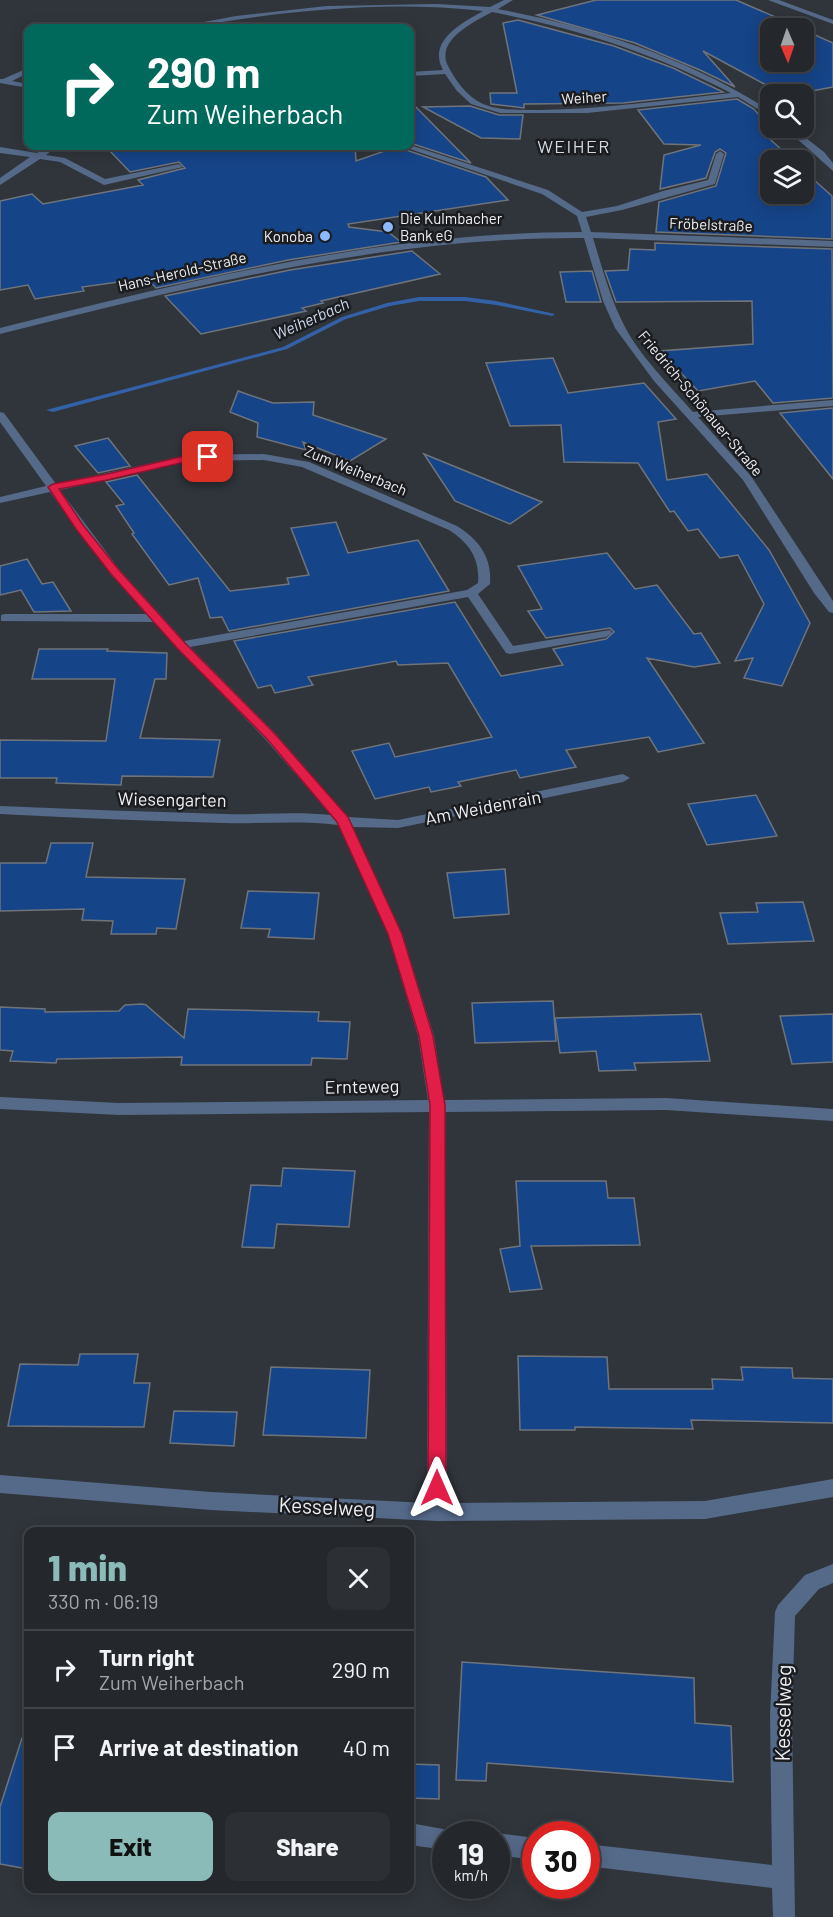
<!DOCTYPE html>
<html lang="en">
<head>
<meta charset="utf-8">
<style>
	body { margin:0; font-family:Barlow,sans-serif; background:#2c3034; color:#f1f3f6; height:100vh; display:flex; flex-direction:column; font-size:22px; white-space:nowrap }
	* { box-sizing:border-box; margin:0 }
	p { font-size:20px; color:#a3a6a9 }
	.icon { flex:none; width:33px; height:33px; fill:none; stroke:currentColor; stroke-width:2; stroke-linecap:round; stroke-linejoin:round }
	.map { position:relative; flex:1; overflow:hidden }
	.drawer { position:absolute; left:24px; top:1527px; width:390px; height:366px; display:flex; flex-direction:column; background:#24282c; border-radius:12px; box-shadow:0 3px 15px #0003,0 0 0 2px #414448 }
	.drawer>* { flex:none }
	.banner { position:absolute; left:24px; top:24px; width:390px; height:126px; border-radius:12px; box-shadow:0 3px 15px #0003,0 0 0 2px #414448; background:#00695c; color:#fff; overflow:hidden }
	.needle { width:39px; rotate:178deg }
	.buttons { position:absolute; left:760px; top:18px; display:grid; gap:12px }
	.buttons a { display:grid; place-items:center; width:54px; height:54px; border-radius:12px; background:#24282c; box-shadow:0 3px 15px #0003,0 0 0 2px #414448; font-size:30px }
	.speed { position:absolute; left:432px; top:1821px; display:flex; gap:12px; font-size:30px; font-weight:700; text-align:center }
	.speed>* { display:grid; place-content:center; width:78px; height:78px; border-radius:50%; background:#24282c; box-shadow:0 3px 15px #0003,0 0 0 2px #414448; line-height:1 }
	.speed small { font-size:15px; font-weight:400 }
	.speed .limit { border:9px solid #d22; background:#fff; color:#111 }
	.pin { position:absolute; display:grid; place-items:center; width:51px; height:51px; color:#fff; margin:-26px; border-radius:12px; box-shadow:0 3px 9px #0006 }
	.me { position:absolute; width:66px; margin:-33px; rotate:0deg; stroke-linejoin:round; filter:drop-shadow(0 0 4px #0008) }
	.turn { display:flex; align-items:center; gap:21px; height:126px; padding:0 24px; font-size:27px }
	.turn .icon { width:78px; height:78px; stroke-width:2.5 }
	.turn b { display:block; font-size:42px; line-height:51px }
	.round { display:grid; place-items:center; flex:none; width:63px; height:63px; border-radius:12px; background:#2c3034 }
	.summary { display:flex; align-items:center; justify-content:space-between; height:102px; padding:0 24px }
	h1 { font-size:36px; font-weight:800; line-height:45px; color:#8bbbb9 }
	.button { display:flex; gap:12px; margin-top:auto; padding:12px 24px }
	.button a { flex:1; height:69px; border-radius:12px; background:#8bbbb9; color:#111; font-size:24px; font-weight:800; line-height:69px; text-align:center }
	.button a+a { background:#2c3034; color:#f1f3f6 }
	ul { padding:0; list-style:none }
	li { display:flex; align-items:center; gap:18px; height:78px; padding:0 24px; border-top:2px solid #414448 }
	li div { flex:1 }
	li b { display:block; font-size:22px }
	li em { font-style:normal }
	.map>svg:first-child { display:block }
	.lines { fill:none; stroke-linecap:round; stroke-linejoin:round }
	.stream { fill:#3361a8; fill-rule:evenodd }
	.building { fill:#164488; stroke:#6f747c; stroke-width:1.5 }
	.minor { fill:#556989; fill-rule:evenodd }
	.route { fill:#e11d48; stroke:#92132f; stroke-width:1.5 }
	.poi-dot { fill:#8db9fc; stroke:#1a1c1f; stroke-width:2 }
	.labels { text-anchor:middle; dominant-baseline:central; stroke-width:5; stroke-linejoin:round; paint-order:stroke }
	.far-street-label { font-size:15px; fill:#edeff4; stroke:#1a1c1f }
	.far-poi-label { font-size:15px; fill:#edeff4; stroke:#1a1c1f; text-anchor:start }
	.far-water-label { font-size:16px; font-style:italic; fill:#cddaee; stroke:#1a1c1f }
	.far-quarter-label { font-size:18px; letter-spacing:1.5px; fill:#d3d8e1; stroke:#1a1c1f }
	.street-label { font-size:18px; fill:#edeff4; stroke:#1a1c1f }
	.near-street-label { font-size:21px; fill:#edeff4; stroke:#1a1c1f }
</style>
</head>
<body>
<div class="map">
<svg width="833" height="1917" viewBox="0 0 833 1917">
	<rect width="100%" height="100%" fill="#30353b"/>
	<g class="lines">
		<path class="stream" d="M419,297H465L496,301L555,314L552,316L496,305L465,301H419L390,306L346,319L287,349L53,412L46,410L283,347L342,317L387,303Z"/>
	</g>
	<path class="building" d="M596,0H736L801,28H771V62H804V30L833,43V87L796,94H783L703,51L735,87L700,70L635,43L537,15Z
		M518,20L614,46L673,68L723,92L623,103L524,104V108L491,104L490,93H517L503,23Z
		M737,99L754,109L773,132H762L793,160H771V194H804V171L832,196V239L656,232L659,202L716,186L726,153L720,149L715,152L706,178L660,189L664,155L701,145L664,144L638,110Z
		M410,101L471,163L410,143Z
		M470,106L499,115H523L520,139L481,138L423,107Z
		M141,146H355L356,161L399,146L400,148L486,177L508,200L348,224L349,227L388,232L401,242L288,260L156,288L147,278L82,287L84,291L35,299L28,285L0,290V201L32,194L43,204L143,185L138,180L185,168L179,162L130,172L110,151Z
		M655,243L832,249L833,398L773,403L755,381L698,391L660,351L753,344L752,301L616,302L605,271L628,270L630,249L655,250Z
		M412,251L440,274L321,301L323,303L302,308L306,311L201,334L165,296L290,270Z
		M592,271L601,302H566L560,272Z
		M553,358L568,393L644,383L676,419L658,422L667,480L707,474L769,550L810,623L782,686L744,678L753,658L735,661L764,604L738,555L720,558L698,529L688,531L674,511L670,512L638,463L564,462L561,425L510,426L486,363Z
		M238,391L273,403L314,402L313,415L386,439L350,461L303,442L306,450L257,437L258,423L230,412Z
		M833,408V479L780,413Z
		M108,438L130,466L98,473L75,446Z
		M424,454L517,492L542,502L510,524L455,501Z
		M137,475L230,591L289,584L287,578L309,575L291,528L336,522L348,553L418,540L449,591L229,631L222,617L210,618L198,578L169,585L132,534L134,533L116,506L124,504L106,482Z
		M607,553L635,589L657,585L694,634L701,633L720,663L694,667L647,658L704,743L658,752L649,737L566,750L576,767L520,778L516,770L458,782L461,786L431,792L429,787L375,799L352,751L389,743L395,757L492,737L448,663L398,665L396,661L308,677L313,685L275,693L271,685L258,688L234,641L455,602L501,676L563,665L553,649L606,639L614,632L610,628L546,638L528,611L542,609L518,566Z
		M27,559L42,584L53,582L71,611L34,612L21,590L0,595V566Z
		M39,649H108L107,651L167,653L166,679H155L140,738L220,740L213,777L122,776L121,785L56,783L57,778H0V740L106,741L115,679H32Z
		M756,795L777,836L707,845L688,804Z
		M51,843H93L86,877L185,879L176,929L157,928L156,934H111L113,921L82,920L84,909L0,911V863H46Z
		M505,869L509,914L454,918L447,873Z
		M248,891L319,893L314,939L268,937L270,929L241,928Z
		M803,902L814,941L728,944L720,913L758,912L756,903Z
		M553,1001L556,1041L475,1043L472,1003Z
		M142,1004L146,1005L184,1038L188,1009L319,1012L318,1021L350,1022L347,1059L312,1058L311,1065H181L182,1057L57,1059L56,1063L10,1061L13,1051L0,1050V1007L45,1009V1012L119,1011L125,1005Z
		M701,1014L710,1061L634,1063L636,1070L599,1071L596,1051L560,1053L555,1018Z
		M833,1014V1062L792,1064L780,1016Z
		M283,1168L355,1171L349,1227L277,1224L274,1248L242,1247L251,1185L281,1186Z
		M516,1181H606L608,1198H634L640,1245L531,1246L542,1289L510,1292L500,1249L520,1246Z
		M80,1354H138L134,1383H150L144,1427L8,1426L20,1364L78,1365Z
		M518,1356L607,1357L609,1389H713L712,1379L743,1380L741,1367L792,1368L793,1378L833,1379V1423L691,1420L693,1429L575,1427V1430H520Z
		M271,1367L370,1370L366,1438L263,1435Z
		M174,1411L237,1412L234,1446L170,1443Z
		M462,1662L694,1678L695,1723L731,1726L733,1782L487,1763L486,1781L456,1780Z
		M22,1738L28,1739V1869L0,1864V1807Z
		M410,1764L439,1765V1799L410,1798Z"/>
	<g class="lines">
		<path class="minor" d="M504,0H513L498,9C589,26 682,56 761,105L771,111V117L738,97L587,113H500L471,104L457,91L445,74L410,76V72L443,70C427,41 462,23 483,11C385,0 282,11 185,28H171L236,16L327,6L437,4L490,7ZM492,12C575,28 656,54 731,93C667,100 604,109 540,110C521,110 498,111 481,103C467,96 455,80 448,66C435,40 474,22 492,12Z
			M768,0H779L833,20V24Z
			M28,68V73L12,81L28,84V88L0,83V79H3Z
			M785,128H793L824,152L833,163V171Z
			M410,145L548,190L582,212L617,206L663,191L708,180L716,154L720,151L724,154L715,184L622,210L586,217L591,232L833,241V247L593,238C602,267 610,298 624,325C638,354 671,387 693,412L833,400V406L698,417L751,476L833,601V613L829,612L814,593L743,480L654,381L615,328L603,301L584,238C384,237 193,286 0,334V328C192,280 383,232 582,232L577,216L542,194L401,146Z
			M48,146H57L46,155L65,158L105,179L179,164L183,167L104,185L60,162L40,159L0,185V178L30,157L0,153V147L37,153Z
			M0,412L4,413L56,484L189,455L264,454L309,462L457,526C479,540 492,557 490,584L478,594L513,646L610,630L612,633L606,637L510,654L506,653L468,597L190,647L276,734L348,817L398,820L623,774L630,778L623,782L398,828L353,827L402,934L434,1036L444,1100L666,1098L833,1109V1121L666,1110L445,1112L447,1503L705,1501L833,1479V1497L705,1519L437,1521L211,1510L0,1493V1475L211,1492L427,1503L429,1112L119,1115L0,1109V1097L119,1103L428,1100L418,1036L388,934L338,825C300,820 263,824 224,823C149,821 75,818 0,814V806C75,809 150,812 226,814C261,815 296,811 331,815L266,740L153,622L1,621V615L5,614H147L111,575L50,492L0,503V497L46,486L0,422ZM264,460L302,467L449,530C469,543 480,558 478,583L467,590L184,641L119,569L60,490L189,461Z
			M833,1564V1583L819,1589L795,1616L792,1715L795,1917H773L772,1888L586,1866V1844L772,1865L770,1715L775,1612L778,1605L805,1575Z
			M410,1823L454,1831L455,1834H446V1850L410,1845Z
			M496,1833L536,1838V1860L496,1855V1834H492Z"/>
	</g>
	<path class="route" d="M208,454L213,457L211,459L189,461L107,480L59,489L83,525L119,570L185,643L275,734L348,817L402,934L433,1036L445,1105L446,1488L443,1493L437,1495L431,1493L428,1488L430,1105L419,1036L388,934L337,822L267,739L177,648L111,574L76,529L48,487L53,484L107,474L189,455Z"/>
	<g class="poi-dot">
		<circle cx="388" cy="227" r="6"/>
		<circle cx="325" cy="236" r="6"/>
	</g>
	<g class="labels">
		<g class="far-street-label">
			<text transform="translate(584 97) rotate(-4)">Weiher</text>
			<text transform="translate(711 224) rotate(2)">Fröbelstraße</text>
			<text transform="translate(182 271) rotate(-13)">Hans-Herold-Straße</text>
			<text transform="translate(701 403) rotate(50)">Friedrich-Schönauer-Straße</text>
			<text transform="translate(356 470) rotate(22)">Zum Weiherbach</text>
		</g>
		<g class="far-poi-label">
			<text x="400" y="218">Die Kulmbacher<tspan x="400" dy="17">Bank eG</tspan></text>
			<text x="313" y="236" text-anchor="end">Konoba</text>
		</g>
		<g class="far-water-label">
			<text transform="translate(311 318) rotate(-24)">Weiherbach</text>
		</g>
		<g class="far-quarter-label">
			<text x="574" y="146">WEIHER</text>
		</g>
		<g class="street-label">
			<text transform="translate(172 799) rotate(1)">Wiesengarten</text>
			<text transform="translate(483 807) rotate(-11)">Am Weidenrain</text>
			<text transform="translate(362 1086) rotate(-1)">Ernteweg</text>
		</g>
		<g class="near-street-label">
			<text transform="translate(327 1506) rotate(3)">Kesselweg</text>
			<text transform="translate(782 1713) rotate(-89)">Kesselweg</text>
		</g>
	</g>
</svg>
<div class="buttons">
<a><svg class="needle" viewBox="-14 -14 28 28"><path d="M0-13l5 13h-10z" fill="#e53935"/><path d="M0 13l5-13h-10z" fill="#a3a6a9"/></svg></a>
<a><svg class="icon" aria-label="search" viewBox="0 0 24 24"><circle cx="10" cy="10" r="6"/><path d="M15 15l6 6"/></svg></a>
<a><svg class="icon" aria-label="layers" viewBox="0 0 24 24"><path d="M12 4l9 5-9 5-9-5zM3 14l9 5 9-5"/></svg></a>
</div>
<div class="speed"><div>19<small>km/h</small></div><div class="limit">30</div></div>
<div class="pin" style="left:208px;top:457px;background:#d93025"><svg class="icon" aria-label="arrive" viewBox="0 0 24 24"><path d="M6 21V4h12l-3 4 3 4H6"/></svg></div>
<svg class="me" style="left:437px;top:1488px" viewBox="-20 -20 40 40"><path d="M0-17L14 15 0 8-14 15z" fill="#e11d48" stroke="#fff" stroke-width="4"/></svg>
<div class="banner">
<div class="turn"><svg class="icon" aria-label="right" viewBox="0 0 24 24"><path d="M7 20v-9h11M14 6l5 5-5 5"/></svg><div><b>290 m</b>Zum Weiherbach</div></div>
</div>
<section class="drawer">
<div class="summary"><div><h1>1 min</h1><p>330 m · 06:19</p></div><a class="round"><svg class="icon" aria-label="close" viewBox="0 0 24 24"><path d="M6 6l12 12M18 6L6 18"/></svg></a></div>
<ul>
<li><svg class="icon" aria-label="right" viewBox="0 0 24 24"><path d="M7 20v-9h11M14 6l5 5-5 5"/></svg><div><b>Turn right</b><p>Zum Weiherbach</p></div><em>290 m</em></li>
<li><svg class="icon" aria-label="arrive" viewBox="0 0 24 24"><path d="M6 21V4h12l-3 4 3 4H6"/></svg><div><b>Arrive at destination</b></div><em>40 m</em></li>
</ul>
<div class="button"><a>Exit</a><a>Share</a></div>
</section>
</div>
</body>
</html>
